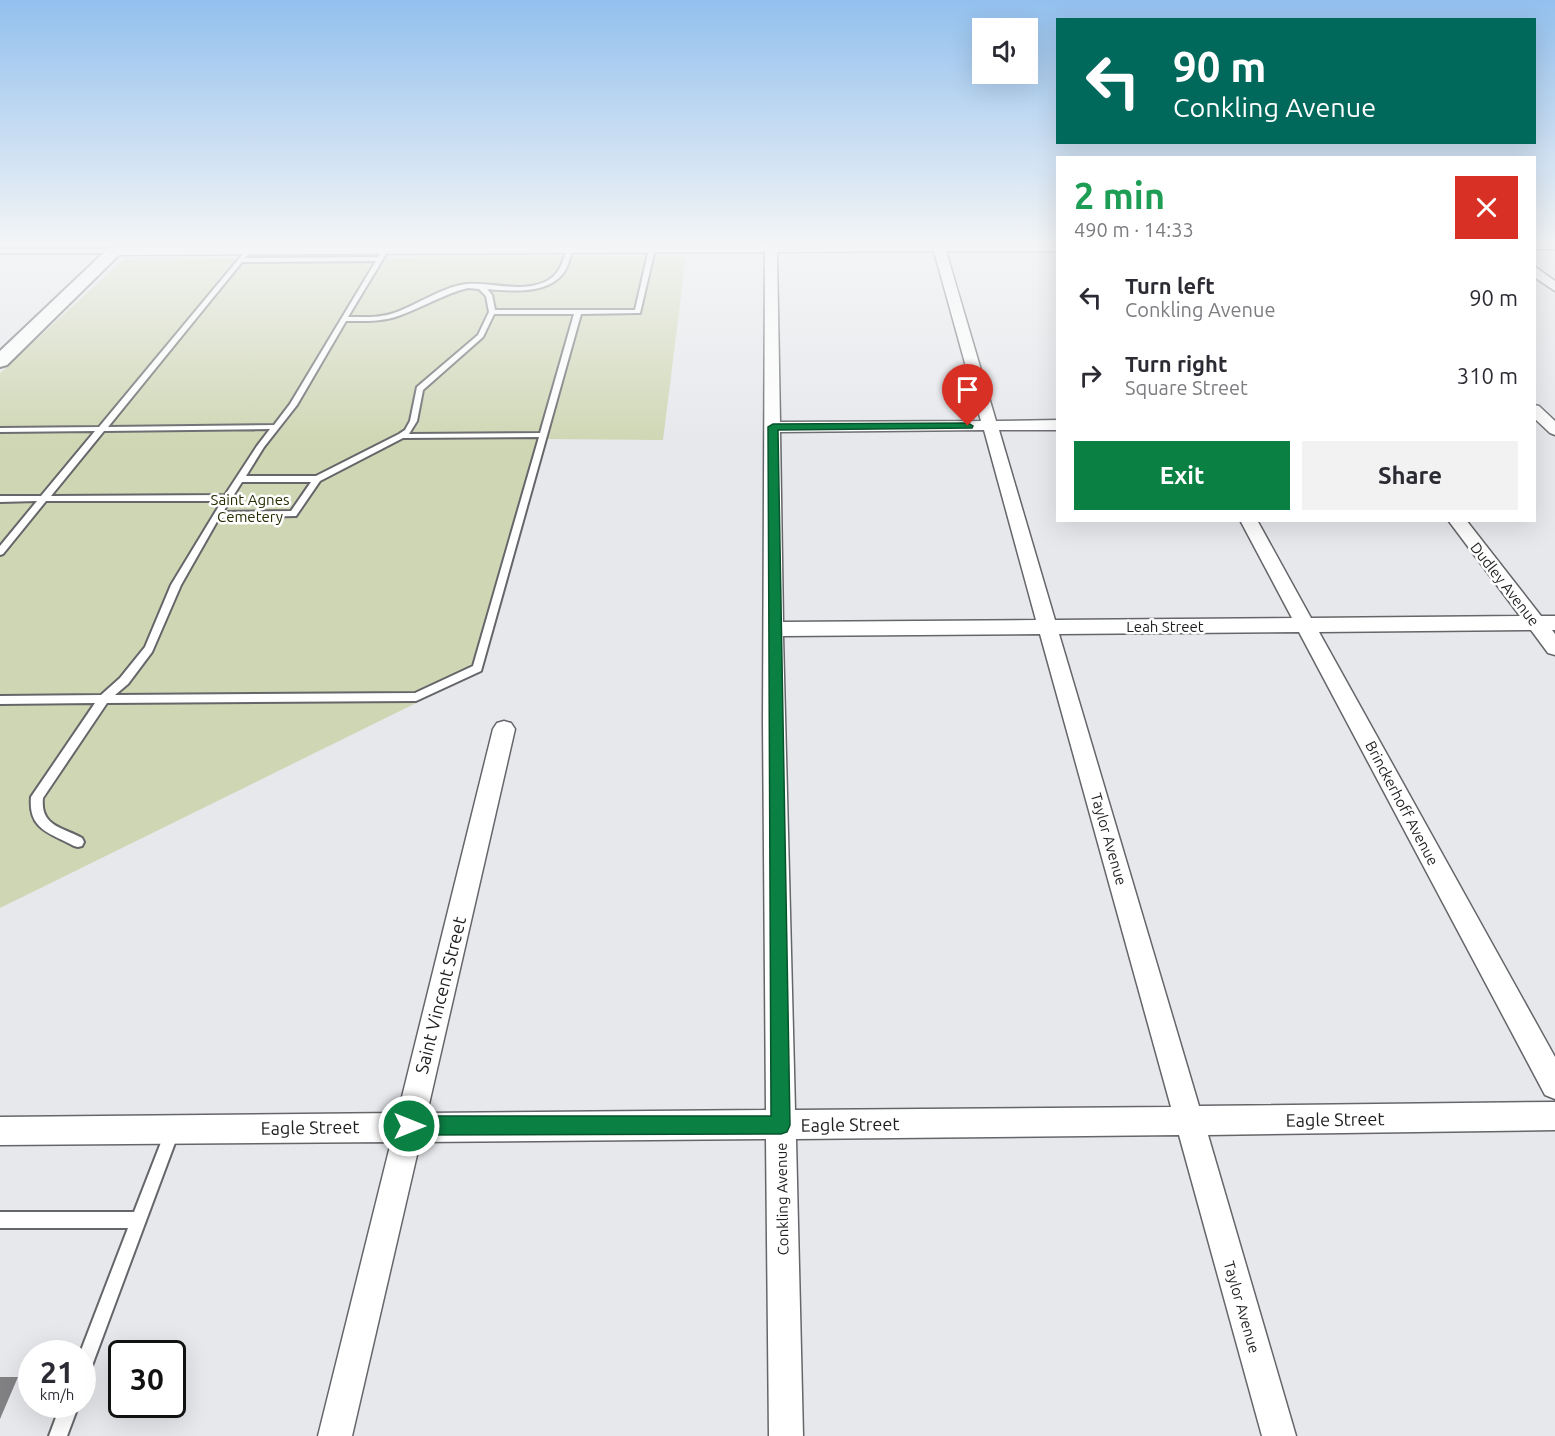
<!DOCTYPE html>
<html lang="en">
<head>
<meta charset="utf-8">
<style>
	body { margin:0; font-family:Ubuntu,sans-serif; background:#f2f2f3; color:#2b2b33; height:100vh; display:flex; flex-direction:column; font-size:22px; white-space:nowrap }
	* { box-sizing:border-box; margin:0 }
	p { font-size:20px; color:#7c7c81 }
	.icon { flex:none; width:33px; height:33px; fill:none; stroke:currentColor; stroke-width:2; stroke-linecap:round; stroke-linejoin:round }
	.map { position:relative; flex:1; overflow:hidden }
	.drawer { position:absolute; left:1056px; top:156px; width:480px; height:366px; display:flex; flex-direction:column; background:#fff; border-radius:0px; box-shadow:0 6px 24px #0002 }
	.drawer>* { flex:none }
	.guide { position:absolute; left:1056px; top:18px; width:480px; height:126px; border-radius:0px; box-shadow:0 6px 24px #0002; background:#00695c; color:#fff; overflow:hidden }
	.buttons { position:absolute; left:972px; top:18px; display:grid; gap:12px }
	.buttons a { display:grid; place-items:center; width:66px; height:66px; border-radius:0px; background:#fff; box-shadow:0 6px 24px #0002; font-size:30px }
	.speed { position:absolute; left:18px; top:1340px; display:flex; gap:12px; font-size:30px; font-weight:700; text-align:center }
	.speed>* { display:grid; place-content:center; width:78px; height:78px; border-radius:50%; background:#fff; box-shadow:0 6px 24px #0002; line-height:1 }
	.speed small { font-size:15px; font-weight:400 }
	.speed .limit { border:3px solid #111; border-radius:9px; background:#fff; color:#111 }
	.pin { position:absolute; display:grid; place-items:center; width:51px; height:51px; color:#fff; margin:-62px -26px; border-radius:50% 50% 50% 0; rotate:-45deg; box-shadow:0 0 6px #0007 }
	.pin .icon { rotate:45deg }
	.me { position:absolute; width:66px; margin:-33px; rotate:90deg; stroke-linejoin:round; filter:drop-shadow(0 0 4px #0008) }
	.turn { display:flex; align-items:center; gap:21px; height:126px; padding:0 18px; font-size:27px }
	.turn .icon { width:78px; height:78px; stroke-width:2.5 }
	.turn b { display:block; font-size:42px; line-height:51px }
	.round { display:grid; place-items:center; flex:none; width:63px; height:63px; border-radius:0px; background:#f2f2f3 }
	.overview { display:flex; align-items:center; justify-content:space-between; height:102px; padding:0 18px }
	h1 { font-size:36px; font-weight:700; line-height:45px; color:#1e9e55 }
	.primary-button { display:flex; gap:12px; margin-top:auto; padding:12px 18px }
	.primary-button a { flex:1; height:69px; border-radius:0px; background:#0b8043; color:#fff; font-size:24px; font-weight:700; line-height:69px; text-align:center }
	.primary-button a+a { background:#f2f2f3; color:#2b2b33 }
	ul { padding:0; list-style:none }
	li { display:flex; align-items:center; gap:18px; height:78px; padding:0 18px }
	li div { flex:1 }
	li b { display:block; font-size:22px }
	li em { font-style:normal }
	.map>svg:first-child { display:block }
	.green { fill:#cfd6b3 }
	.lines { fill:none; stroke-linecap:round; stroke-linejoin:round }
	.lane-casing { stroke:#656669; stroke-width:4 }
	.street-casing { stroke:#656669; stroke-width:3 }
	.secondary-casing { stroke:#656669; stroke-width:4 }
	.lane { fill:#fff; fill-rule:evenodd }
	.street { fill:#fff; fill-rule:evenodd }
	.secondary { fill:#fff; fill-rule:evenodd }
	.shaded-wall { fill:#828285 }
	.route { fill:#0b8043; stroke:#07532c; stroke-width:1.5 }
	.labels { text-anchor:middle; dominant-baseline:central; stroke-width:5; stroke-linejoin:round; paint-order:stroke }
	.park-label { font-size:15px; fill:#272d01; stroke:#fff }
	.street-label { font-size:15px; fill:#1e1e1f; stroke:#fff }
	.near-street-label { font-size:18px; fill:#1e1e1f; stroke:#fff }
</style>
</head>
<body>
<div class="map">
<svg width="1555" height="1436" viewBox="0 0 1555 1436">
	<rect width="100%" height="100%" fill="#e7e8ec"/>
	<path class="green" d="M411,243H611L409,245Z
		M686,256L663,440L545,439L473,675L0,908V373L125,258Z"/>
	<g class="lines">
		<defs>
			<path id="lane" d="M570,247L573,249C570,256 569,265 564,272C548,295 511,291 487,289L492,295L495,310H635L649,249L652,247L655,249L640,313L581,314L481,671L416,701L107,703L43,798C40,826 62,827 82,838L84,842L82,846L78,847L74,846C50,833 28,830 31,797L95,703L0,704V696L101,695L120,678L145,647L171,585L222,501H46L3,554L0,555V546L37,501L0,502V496H41L95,431L0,432V428L99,427L247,249L252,250L245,258L378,257L384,248H388L389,249L348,317C364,317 380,318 394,313C418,305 441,287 467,284C493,282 519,293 545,282C560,275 562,263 567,249ZM376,261L290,404L274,425L108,427L242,262ZM468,288L479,289L486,296L489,312L478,335L417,387L410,421L405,430L399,434L316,476H246L264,447L297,405L346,321C363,321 381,322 398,316C422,308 443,294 468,288ZM494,314H574L540,433L409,434L417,421L423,390L483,337ZM270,429L257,446L225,495L51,496L104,431ZM539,437L473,666L415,693L115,695L128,684L152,652L181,585L219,518L296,516L320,481L403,438ZM242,482H311L291,511L223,512Z
				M0,249H115L118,251L115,253H0Z
				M172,1125L177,1127L179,1132L90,1371L88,1377L82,1379V1353H80L128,1228H0V1212H134L167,1127Z
				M61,1404H79L67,1436H49Z"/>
			<path id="street" d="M765,243H1058V251H946L996,421L1058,420V430H999L1055,620L1292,618L1240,520H1257L1311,618L1520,616L1448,520H1466L1541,616H1555V630H1552L1555,634V655L1548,653L1531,630L1319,632L1555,1057V1099L1545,1095L1299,632L1059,634L1199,1106L1555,1102V1130L1208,1135L1296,1436H1262L1179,1135L796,1139L803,1436H769L766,1139L420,1142L352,1436H318L391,1142L0,1145V1117L398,1113L493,729L497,723L504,721L511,723L515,729L427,1113L766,1110L763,723L765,252L115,255L109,251L115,247ZM934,251L981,421L780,422L777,252ZM984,430L1036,620L783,622L780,432ZM1040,634L1171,1107L795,1110L783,636Z
				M1534,243H1555V249H1534Z
				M1534,266L1555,281V291L1534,277Z
				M1534,405L1539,406L1555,421V435L1550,433L1534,418Z"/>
			<path id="secondary" d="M114,243H131L7,365L0,367V351Z"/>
		</defs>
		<use href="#lane" class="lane-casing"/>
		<use href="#street" class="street-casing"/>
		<use href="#secondary" class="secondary-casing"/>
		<use href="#lane" class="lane"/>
		<use href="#street" class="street"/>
		<use href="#secondary" class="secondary"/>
	</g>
	<path class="shaded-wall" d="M0,1377H18L0,1419Z"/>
	<linearGradient id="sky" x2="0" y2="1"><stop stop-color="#92c0ee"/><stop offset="0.55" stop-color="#f4f5f6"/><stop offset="1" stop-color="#f4f5f6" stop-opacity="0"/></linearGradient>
	<rect width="1555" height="444" fill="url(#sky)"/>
	<path class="route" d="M968,423L973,426L972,428L778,430L790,1125L787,1132L781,1134L409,1135L402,1132L399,1126L402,1119L409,1116H771L768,427L773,424Z"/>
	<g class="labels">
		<g class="park-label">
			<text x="250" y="499">Saint Agnes<tspan x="250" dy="17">Cemetery</tspan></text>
		</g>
		<g class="street-label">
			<text transform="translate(1505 584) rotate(52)">Dudley Avenue</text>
			<text x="1165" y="626">Leah Street</text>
			<text transform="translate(1402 803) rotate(62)">Brinckerhoff Avenue</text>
			<text transform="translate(1109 839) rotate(74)">Taylor Avenue</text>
			<text transform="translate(782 1199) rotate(-91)">Conkling Avenue</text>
			<text transform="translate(1242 1307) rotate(74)">Taylor Avenue</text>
		</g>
		<g class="near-street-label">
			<text transform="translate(440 995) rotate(-76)">Saint Vincent Street</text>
			<text transform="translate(1335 1119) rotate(-1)">Eagle Street</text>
			<text transform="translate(850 1124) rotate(-1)">Eagle Street</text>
			<text transform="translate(310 1127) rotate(-1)">Eagle Street</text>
		</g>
	</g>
</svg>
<div class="buttons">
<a><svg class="icon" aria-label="sound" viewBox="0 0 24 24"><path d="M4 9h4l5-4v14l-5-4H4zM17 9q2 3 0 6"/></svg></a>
</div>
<div class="speed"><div>21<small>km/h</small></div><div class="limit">30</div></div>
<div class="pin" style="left:968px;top:426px;background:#d93025"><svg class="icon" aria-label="arrive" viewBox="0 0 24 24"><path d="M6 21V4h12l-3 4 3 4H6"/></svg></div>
<svg class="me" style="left:409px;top:1126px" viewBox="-20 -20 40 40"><circle r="17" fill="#0b8043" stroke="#fff" stroke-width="3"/><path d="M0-11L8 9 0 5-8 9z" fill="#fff"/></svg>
<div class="guide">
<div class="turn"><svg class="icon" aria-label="left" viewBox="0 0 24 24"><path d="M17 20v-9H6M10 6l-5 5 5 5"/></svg><div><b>90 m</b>Conkling Avenue</div></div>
</div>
<section class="drawer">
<div class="overview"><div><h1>2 min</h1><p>490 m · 14:33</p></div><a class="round" style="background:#d93025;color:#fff"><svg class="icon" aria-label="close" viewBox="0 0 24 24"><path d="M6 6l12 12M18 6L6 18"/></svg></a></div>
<ul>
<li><svg class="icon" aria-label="left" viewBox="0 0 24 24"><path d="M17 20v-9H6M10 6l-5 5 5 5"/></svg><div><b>Turn left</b><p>Conkling Avenue</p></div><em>90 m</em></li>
<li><svg class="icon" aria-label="right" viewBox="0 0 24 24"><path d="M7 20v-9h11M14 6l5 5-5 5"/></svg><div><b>Turn right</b><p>Square Street</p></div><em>310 m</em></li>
</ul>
<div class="primary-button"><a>Exit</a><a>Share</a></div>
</section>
</div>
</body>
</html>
